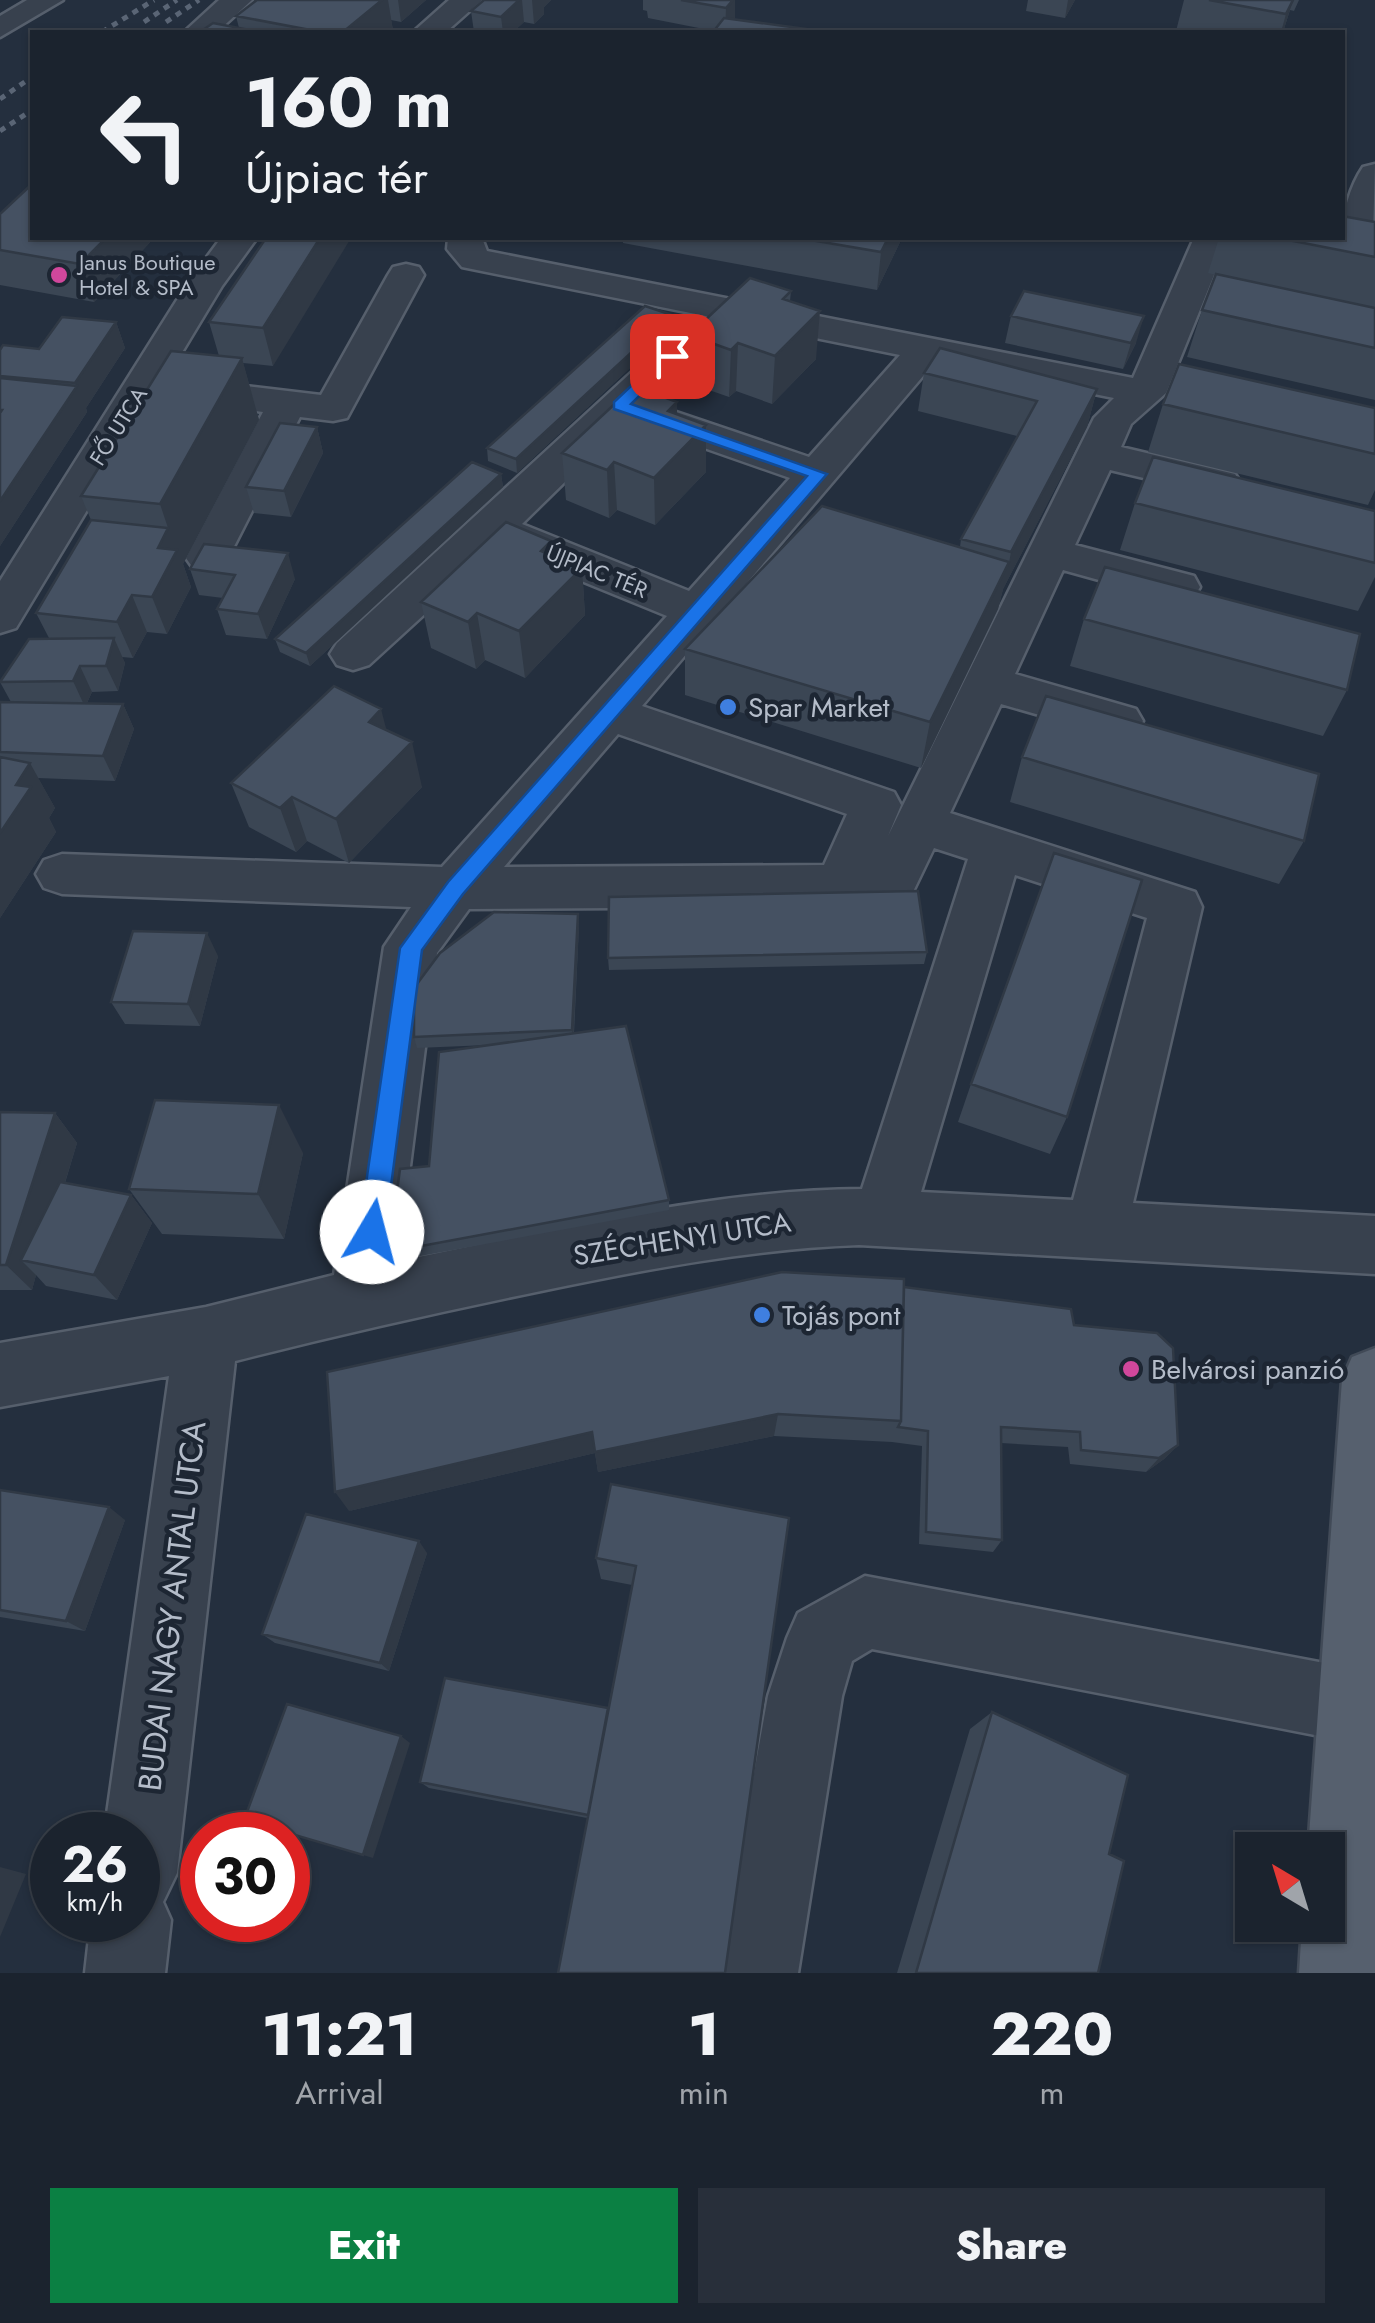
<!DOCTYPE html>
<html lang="en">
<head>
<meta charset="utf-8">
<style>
	body { margin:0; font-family:Jost,sans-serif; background:#282f3a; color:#f1f3f6; height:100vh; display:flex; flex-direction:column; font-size:38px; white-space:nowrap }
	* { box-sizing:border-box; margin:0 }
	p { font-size:32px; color:#a0a4aa }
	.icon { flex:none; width:55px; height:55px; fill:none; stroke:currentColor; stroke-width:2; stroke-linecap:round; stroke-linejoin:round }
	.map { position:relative; height:1973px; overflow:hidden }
	.drawer { display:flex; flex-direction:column; background:#1b232e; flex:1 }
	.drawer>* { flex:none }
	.banner { position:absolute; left:30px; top:30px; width:1315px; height:210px; border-radius:0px; box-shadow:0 2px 8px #0004,0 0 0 2px #39404a; background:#1b232e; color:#f1f3f6; overflow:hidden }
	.needle { width:65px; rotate:322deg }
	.controls { position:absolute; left:1235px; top:1832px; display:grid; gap:20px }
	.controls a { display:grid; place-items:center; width:110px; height:110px; border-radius:0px; background:#1b232e; box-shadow:0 2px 8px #0004,0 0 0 2px #39404a; font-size:50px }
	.speed { position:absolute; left:30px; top:1812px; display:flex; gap:20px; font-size:50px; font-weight:700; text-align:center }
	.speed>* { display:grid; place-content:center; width:130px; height:130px; border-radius:50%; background:#1b232e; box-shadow:0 2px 8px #0004,0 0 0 2px #39404a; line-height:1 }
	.speed small { font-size:25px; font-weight:400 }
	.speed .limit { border:15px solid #d22; background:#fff; color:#111 }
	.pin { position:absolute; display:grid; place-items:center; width:85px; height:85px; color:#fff; margin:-42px; border-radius:20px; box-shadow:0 5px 15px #0006 }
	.me { position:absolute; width:110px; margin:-55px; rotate:8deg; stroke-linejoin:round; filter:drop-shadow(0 0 8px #0008) }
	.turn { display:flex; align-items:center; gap:35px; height:210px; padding:0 50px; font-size:45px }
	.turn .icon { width:130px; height:130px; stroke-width:2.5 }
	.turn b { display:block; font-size:70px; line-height:85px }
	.eta { display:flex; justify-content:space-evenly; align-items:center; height:170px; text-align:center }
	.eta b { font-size:60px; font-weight:800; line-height:70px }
	.cta { display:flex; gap:20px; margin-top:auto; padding:20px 50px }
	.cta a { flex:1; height:115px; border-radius:0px; background:#0b8043; color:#fff; font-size:40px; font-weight:800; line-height:115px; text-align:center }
	.cta a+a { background:#282f3a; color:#f1f3f6 }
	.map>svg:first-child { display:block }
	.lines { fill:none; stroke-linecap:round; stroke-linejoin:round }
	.minor-casing { stroke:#565f6c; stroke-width:5 }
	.major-casing { stroke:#414a57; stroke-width:5 }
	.minor { fill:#38414e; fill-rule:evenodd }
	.major { fill:#56606e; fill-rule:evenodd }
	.rail { stroke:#5a6575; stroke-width:5; stroke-dasharray:6 6; stroke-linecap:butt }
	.wall { fill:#3b4654 }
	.shaded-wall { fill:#303945 }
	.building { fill:#455162; stroke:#303945; stroke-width:2.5 }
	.route { fill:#1a73e8; stroke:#114b97; stroke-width:2.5 }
	.hotel-dot { fill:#d1479c; stroke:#1d2633; stroke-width:4 }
	.shop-dot { fill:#3f7fe0; stroke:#1d2633; stroke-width:4 }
	.labels { text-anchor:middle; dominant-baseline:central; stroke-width:9; stroke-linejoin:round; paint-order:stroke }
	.far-poi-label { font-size:22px; fill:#b4bcc9; stroke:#1d2633; text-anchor:start }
	.far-street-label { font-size:22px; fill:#b4bcc9; stroke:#1d2633 }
	.poi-label { font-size:28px; fill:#b4bcc9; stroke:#1d2633; text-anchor:start }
	.street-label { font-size:28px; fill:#b4bcc9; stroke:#1d2633 }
	.near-street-label { font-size:32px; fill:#b4bcc9; stroke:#1d2633 }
</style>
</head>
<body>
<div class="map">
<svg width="1375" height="1973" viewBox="0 0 1375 1973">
	<rect width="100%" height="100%" fill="#242f3e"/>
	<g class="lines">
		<defs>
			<path id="minor" d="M27,0H63L0,37V16Z
				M219,0H252L217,32H184Z
				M449,0H482L446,32H413Z
				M1375,164L1373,236L1368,244L1355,247L1330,240L1327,238H1342C1342,214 1350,186 1363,167Z
				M221,238H257L222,286L16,628L0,633V581L187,284Z
				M448,238H482L487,251L1133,378L1194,238H1229L1166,393L1131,424L1121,447L1235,474L1241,483L1235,492L1220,496L1110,470L1075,545L1194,576L1200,587L1194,598L1178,602L1063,570L1015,674L1136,709L1143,721L1136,733L1119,738L1001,704L950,813L1195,892L1202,907L1133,1203L1375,1216V1274L859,1245C751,1249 647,1269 541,1291C439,1312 337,1335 235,1361L177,1873L163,1902L171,1920L165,1973H85L91,1920H138V1835H104L169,1376L0,1407V1343L206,1307L334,1275L384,947L411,907L62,894L44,888L36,874L44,860L62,854L442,867L667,616L498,547L369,665L353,670L337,665L330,654L337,643L684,324H710L716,332L647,402L809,457L900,355L462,267L447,249ZM935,362L1114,398L1094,418L888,836L901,805L894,792L642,706ZM627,421L790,478L689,591L522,524ZM618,734L847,814L824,865L504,867ZM934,848L968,859L862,1189C706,1190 551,1231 398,1261L437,953L469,909L890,906L909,900ZM1015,875L1147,918L1073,1200L921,1192Z
				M406,264L419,267L424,275L347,418L333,421L300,417L223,568L208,572L193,568L186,558L263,412L166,398L160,390L166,382L180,378L321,395L388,275L393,267Z
				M865,1576L1356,1669L1375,1677V1735L1356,1743L872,1649L852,1661L842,1696L798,1973H718L768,1696L787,1638L798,1613Z"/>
			<path id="major" d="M1375,1348V1973H1299L1302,1925H1328V1850H1308L1342,1380L1352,1357Z"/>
		</defs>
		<use href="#minor" class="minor-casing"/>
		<use href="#major" class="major-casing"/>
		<use href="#minor" class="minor"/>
		<use href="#major" class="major"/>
		<path class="rail" d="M144,22L177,0
			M166,22L199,0
			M102,32L154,0
			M0,99L32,77
			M0,131L32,110"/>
	</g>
	<path class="wall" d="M257,0H426L401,22L391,20L393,30L390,32H200L239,28L236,16Z
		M484,0H551L544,7V14L534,24L524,22L513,32H474L471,11Z
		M643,0H735V20L806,29L805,32H713L714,31L648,18L647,11L643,10Z
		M1028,0H1075L1065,18L1026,11Z
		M1184,0H1299L1294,11L1290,10L1283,32H1184L1176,31Z
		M0,214L154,238L94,302L0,285Z
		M1375,222V400L1187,357L1202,310L1216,275L1208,273L1219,238H1342Z
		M266,238L273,366L243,363L259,420L183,564L191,587L167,634L147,632L133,658L122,657L125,663L118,691L92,692L87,703L123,704L134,729L115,781L38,778L55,808L49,818L56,832L0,918V702H11L0,682L49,638L36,613L91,520L81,496L219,356L209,322Z
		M623,238H902L877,290L623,243Z
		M791,291L790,301L816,359L772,404L736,391L729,397L689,383V335Z
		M1011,316L1136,343L1123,369L1005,343Z
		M116,322L125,348L86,408L87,412L0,546V348L39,349Z
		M672,329L517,473L488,461L487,448Z
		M924,373L1097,389L1087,427L1003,589L998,609L921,768L685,695V649L960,547L961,539L1017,436L918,411Z
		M1163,404L1375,408V490L1368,505L1148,452Z
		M677,414L706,425V472L655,525L617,510L609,518L566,500L562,453Z
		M317,427L323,453L291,517L254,513L246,487Z
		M501,474L503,487L310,666L280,652L275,639Z
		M1135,503L1375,511V577L1358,611L1120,550Z
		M552,556L582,568L585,615L525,678L485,660L476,669L431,648L421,602Z
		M190,569L295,579L267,639L226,635L217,609L223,598L199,595Z
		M1084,619L1347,690L1323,736L1070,666Z
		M386,730L422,787L349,863L307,841L296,852L249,827L231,783Z
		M1022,757L1304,841L1279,884L1010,802Z
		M578,914L579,926L574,1033L669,1200V1210L393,1261L389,1252L429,1166L488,1045L417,1048L414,1037Z
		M927,952L924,964L609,970L608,958Z
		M218,956L200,1026L125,1024L111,1002Z
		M971,1084L1067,1117L1050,1154L958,1122Z
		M0,1112L55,1113L77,1143L65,1183L131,1195L152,1223L117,1300L46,1286L36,1275L32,1290H0Z
		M303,1153L284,1239L162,1234L129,1189Z
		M904,1287L1074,1325L1178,1445L1164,1459L1146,1472L1070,1464L1068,1447L1001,1443L1002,1540L993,1552L919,1544L922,1446L892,1442L774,1436L598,1472L595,1453L349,1511Z
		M0,1490L125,1520L85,1631L0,1617Z
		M789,1518L587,1818L429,1788L420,1782L608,1708L632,1585L601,1579L596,1558Z
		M427,1553L389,1671L275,1643L262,1634Z
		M992,1712L1109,1854L1098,1973H897L970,1729Z"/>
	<path class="shaded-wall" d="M382,0H388L393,30L390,32H343Z
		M398,0H426L401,22Z
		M519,0H522L524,22L513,32H503L501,17Z
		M532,0H551L544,7V14L534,24Z
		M733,0H735V21L725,32L726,8Z
		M1068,0H1075L1065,18Z
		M1293,0L1283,32H1281L1286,14Z
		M106,238H154L94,302L80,264Z
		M320,238H351L273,366L263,328Z
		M888,238H902L877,290L881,252Z
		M820,311L816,359L772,404L775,356Z
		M672,315V329L517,473L516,459Z
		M1144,316L1136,343L1123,369L1131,343Z
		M116,322L125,348L86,408L87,412L0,546V501L76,387L75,383Z
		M738,343L736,391L729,397L731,350Z
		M242,358L259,420L183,564L191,587L167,634L152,597L158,548L168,528L160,504Z
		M1097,389L1087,427L1003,589L998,609L921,768L930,722L1009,563L1011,552Z
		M677,402V450L668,411Z
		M706,425V472L655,525L654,478Z
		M317,427L323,453L291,517L284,491Z
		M614,462L617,510L609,518L607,470Z
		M501,474L503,487L310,666L306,653Z
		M551,541L556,588L541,551Z
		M288,553L295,579L267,639L258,614Z
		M582,568L585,615L525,678L519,631Z
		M132,595L147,632L133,658L117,622Z
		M477,613L485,660L476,669L468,622Z
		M114,638L125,663L118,691L106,666Z
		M80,666L92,692L85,707L73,681Z
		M123,704L134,729L115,781L103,756Z
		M381,709L393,755L369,722Z
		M412,742L422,787L349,863L336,819Z
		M30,763L55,808L49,818L56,832L0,918V833L16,785Z
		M292,797L307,841L296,852L280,808Z
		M578,914L579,926L573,1041L572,1030Z
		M207,933L218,956L200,1026L188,1004Z
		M279,1105L303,1153L284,1239L258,1194Z
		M55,1113L77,1143L40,1264L21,1260L36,1275L32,1290L6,1265Z
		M131,1195L152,1223L117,1300L94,1275Z
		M778,1414L774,1436L598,1472L595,1453L349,1511L335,1492L592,1432Z
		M1178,1445L1164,1459L1146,1472L1159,1458Z
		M109,1507L125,1520L85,1631L66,1621Z
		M419,1541L427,1553L389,1671L380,1663Z
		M401,1736L410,1743L373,1858L363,1855Z
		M0,1867L26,1874L0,1937Z"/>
	<path class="building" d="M257,0H382L343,32H321L236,16Z
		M484,0H519L501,17L471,11Z
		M681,0H733L726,8Z
		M1209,0H1293L1286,14Z
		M724,18L806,29L804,32H713Z
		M213,23L260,32H200Z
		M32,184V238H106L80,264L0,250V214Z
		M1342,216L1375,222V257L1278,238H1342Z
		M266,238H320L263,328L209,322Z
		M799,238H888L881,252Z
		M1216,274L1375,308V348L1202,310Z
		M750,278L791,291L783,299L820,311L775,356L738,343L731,350L689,335Z
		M1024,291L1144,316L1131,343L1011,316Z
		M645,306L672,315L516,459L487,448Z
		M62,317L116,322L75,383L0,376V350L3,345L39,349Z
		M940,348L1097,389L1011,552L961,539L1037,401L924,373Z
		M171,351L242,358L160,504L81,496Z
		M1179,364L1375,408V454L1163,404Z
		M0,378L77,386L0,501V413L2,410H0Z
		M634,386L677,402L668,411L706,425L654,478L614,462L607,470L562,453Z
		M280,423L317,427L284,491L246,487Z
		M1153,457L1375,511V563L1135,503Z
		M472,462L501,474L306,653L275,639Z
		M822,506L1009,562L930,722L685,649Z
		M91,520L168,528L158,548L177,550L152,597L132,595L117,622L36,613Z
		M506,522L551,541L541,551L582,568L519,631L477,613L468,622L421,602Z
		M204,544L288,553L258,614L217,609L235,575L190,569Z
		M1105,567L1360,634L1347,690L1084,619Z
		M114,638L106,666H80L73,681L0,682L29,639Z
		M334,686L381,709L369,722L412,742L336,819L292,797L280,808L231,783Z
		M1046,696L1319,774L1304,841L1022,757Z
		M0,702L123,704L103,756L0,752Z
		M0,757L30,763L16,785L31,787L0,833Z
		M1054,853L1142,880L1067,1117L971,1084Z
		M918,891L927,952L608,958L609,897Z
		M494,912L578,914L572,1030L414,1037V988L440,953Z
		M133,931L207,933L188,1004L111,1002Z
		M626,1026L669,1200L389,1252L400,1169L429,1166L439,1052Z
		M155,1100L279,1105L258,1194L129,1189Z
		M0,1112L55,1113L6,1265H0Z
		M60,1182L131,1195L94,1275L21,1260Z
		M782,1272L904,1279L901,1421L778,1414L595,1452L592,1432L335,1492L327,1372Z
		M904,1287L1071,1309L1074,1325L1157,1333L1173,1348L1178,1445L1159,1458L1081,1450L1080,1432L1001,1427L1002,1540L926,1532L928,1431L898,1427L901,1421Z
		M611,1484L789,1518L725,1973H558L636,1566L596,1558Z
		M0,1490L109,1507L66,1621L0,1610Z
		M306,1514L419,1541L380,1663L262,1634Z
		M445,1678L608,1708L588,1815L420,1782Z
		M287,1704L401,1736L363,1855L244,1820Z
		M992,1712L1128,1775L1109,1854L1124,1861L1098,1973H916Z"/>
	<path class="route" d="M666,353L680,356L631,404L827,474L463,894L422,950L385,1232L381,1240L372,1243L363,1240L359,1232L400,948L448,882L807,476L614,409V402Z"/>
	<g class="hotel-dot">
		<circle cx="59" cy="275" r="10"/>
		<circle cx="1131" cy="1369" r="10"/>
	</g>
	<g class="shop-dot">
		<circle cx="728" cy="707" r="10"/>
		<circle cx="762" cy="1315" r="10"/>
	</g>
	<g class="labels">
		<g class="far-poi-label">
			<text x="79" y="262">Janus Boutique<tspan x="79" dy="25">Hotel &amp; SPA</tspan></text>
		</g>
		<g class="far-street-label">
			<text transform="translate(118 426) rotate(-58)">FŐ UTCA</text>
			<text transform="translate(597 571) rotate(22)">ÚJPIAC TÉR</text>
		</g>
		<g class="poi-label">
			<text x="748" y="707">Spar Market</text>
			<text x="782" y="1315">Tojás pont</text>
			<text x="1151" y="1369">Belvárosi panzió</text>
		</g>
		<g class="street-label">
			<text transform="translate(682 1239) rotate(-9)">SZÉCHENYI UTCA</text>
		</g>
		<g class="near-street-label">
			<text transform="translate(172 1606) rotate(-83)">BUDAI NAGY ANTAL UTCA</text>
		</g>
	</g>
</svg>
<div class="controls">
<a><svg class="needle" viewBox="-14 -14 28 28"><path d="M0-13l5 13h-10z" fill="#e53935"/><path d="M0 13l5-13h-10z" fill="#a0a4aa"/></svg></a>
</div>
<div class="speed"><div>26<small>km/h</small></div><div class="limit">30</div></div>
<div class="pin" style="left:672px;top:356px;background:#d93025"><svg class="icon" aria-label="arrive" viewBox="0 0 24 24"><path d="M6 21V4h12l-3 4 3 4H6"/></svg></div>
<svg class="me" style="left:372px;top:1232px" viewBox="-20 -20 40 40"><circle r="19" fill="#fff"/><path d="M0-13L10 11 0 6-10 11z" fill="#1a73e8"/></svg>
<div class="banner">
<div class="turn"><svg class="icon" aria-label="left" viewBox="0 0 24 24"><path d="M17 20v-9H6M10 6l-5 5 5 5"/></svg><div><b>160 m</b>Újpiac tér</div></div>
</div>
</div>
<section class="drawer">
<div class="eta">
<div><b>11:21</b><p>Arrival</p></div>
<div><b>1</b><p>min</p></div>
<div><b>220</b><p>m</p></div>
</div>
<div class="cta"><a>Exit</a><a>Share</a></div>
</section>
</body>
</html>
